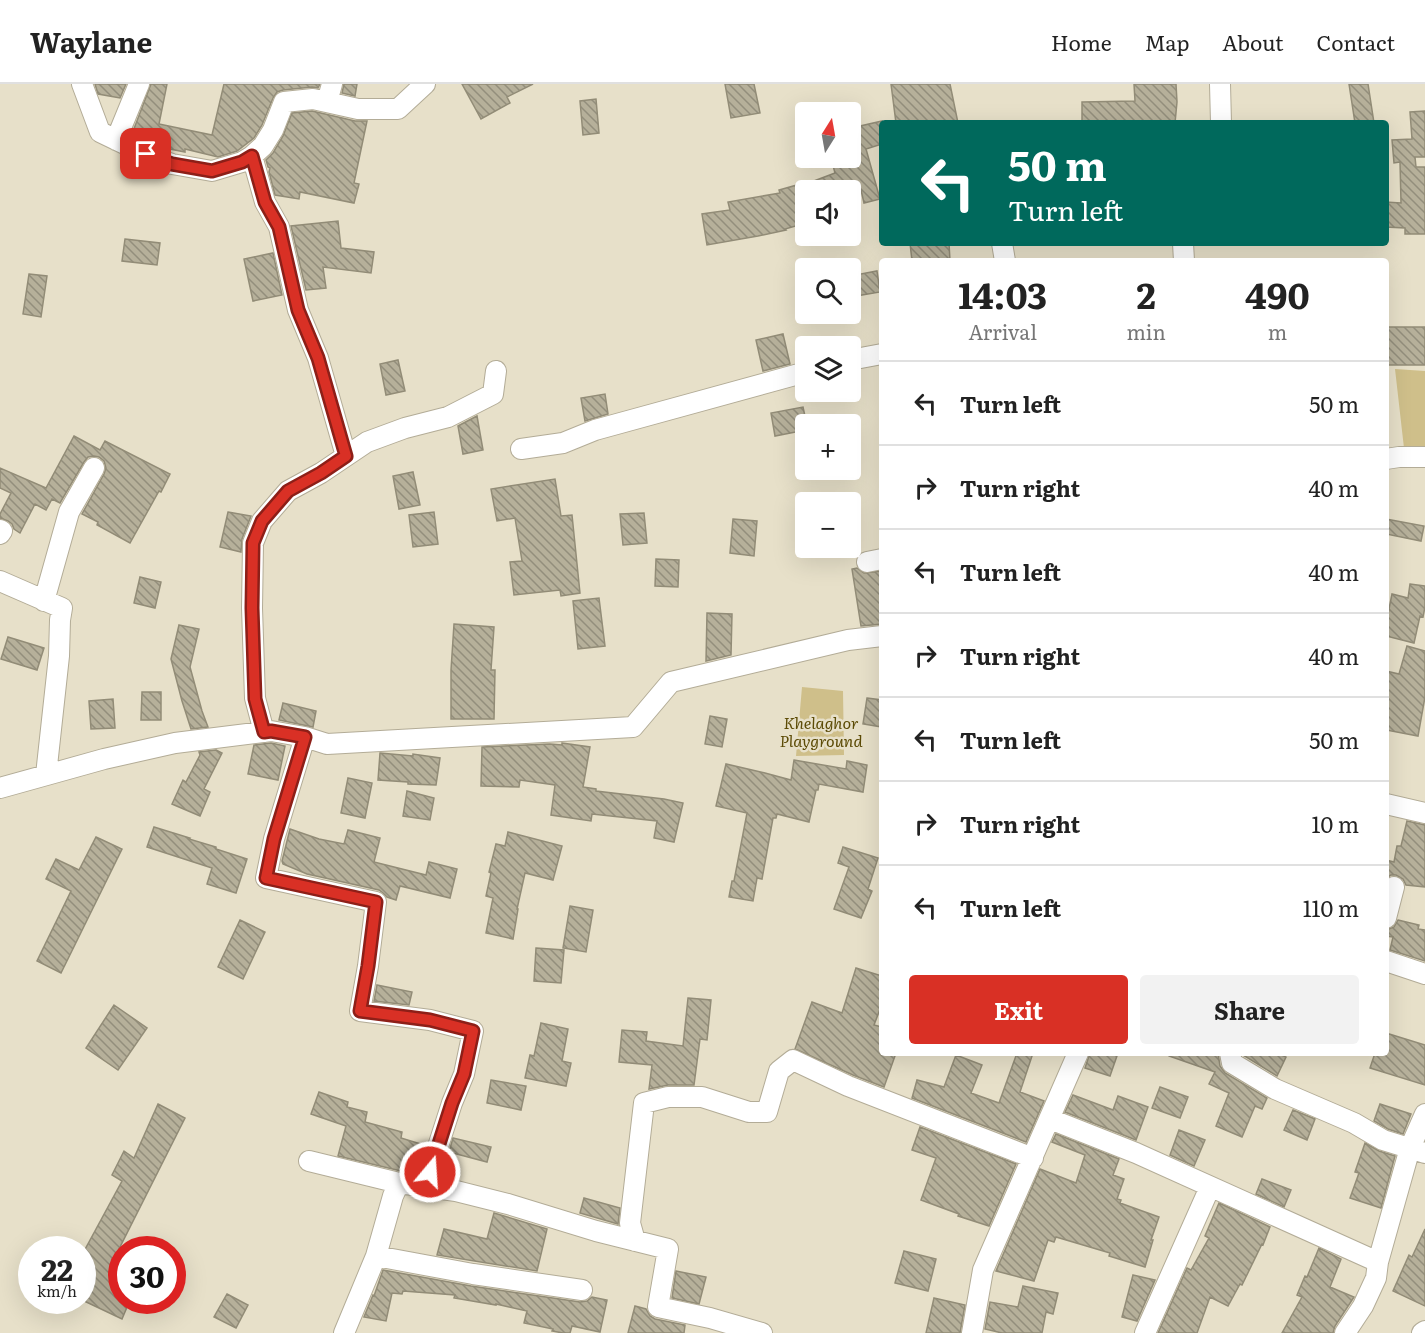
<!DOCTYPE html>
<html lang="en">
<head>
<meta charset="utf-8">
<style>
	body { margin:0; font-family:Literata,serif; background:#f2f2f2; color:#222; height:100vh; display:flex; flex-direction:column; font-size:22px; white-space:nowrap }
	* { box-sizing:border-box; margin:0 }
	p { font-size:20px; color:#767676 }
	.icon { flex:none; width:33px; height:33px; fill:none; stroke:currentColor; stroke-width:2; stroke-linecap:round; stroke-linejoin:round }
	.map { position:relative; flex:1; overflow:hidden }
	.drawer { position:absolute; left:879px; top:174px; width:510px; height:798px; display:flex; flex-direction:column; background:#fff; border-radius:6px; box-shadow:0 6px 24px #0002 }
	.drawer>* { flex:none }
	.hud { position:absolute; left:879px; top:36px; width:510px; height:126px; border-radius:6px; box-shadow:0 6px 24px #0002; background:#00695c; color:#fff; overflow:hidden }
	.needle { width:39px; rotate:11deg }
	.buttons { position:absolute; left:795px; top:18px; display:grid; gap:12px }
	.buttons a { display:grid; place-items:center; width:66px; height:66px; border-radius:6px; background:#fff; box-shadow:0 6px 24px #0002; font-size:30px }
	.speed { position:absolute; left:18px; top:1152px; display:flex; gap:12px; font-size:30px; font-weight:700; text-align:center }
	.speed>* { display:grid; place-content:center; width:78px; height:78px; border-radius:50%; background:#fff; box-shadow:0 6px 24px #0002; line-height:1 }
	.speed small { font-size:15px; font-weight:400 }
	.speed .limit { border:9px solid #d22; background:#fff; color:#111 }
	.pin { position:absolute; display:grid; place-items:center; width:51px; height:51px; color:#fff; margin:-26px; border-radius:12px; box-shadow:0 3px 9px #0006 }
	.me { position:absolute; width:66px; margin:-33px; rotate:18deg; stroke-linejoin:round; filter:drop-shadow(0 0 4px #0008) }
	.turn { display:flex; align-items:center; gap:21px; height:126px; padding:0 30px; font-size:27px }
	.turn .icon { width:78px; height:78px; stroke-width:2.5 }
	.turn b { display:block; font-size:42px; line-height:51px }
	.eta { display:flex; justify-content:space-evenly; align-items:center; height:102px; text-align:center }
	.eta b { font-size:36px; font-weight:700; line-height:42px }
	.button { display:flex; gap:12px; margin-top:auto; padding:12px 30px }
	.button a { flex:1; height:69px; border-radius:6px; background:#d93025; color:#fff; font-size:24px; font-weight:700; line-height:69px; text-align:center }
	.button a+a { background:#f2f2f2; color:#222 }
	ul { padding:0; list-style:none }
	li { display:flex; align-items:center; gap:18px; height:84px; padding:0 30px; border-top:2px solid #e0e0e0 }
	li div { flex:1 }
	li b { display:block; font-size:22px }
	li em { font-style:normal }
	header { display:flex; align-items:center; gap:36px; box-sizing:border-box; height:84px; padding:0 30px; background:#fff; border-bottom:2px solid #e0e0e0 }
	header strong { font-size:28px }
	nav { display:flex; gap:33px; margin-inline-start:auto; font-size:21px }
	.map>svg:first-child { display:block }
	.green { fill:#cfbf8a }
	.building { fill:url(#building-back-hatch); stroke:#928c77; stroke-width:1.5 }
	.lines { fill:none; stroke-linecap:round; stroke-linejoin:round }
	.street-casing { stroke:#b3ac97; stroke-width:22 }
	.street { stroke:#fff; stroke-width:20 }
	.route-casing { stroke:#8d1f18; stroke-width:15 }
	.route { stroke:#d93025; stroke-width:10 }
	.labels { text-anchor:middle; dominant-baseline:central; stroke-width:5; stroke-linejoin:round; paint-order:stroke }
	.park-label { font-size:16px; font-style:italic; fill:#5c4b06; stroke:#e7e0c9 }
</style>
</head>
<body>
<header>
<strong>Waylane</strong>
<nav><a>Home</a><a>Map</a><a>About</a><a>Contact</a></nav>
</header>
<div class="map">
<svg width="1425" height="1249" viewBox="0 0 1425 1249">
	<defs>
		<pattern id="building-back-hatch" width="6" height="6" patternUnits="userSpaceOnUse" patternTransform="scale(1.5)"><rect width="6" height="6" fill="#b6b09a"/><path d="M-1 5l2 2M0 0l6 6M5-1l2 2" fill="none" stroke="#938e7c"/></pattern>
	</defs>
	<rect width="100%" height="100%" fill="#e7e0c9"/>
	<path class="green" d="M1395,285L1425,287V373H1405Z
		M802,603L843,607L844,671L796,672Z"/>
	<path class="building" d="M95,0H126L120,14L98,10Z
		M151,0H167L159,40L212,51L224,0H320L318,4L312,3L283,6L277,8L273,14L262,41L254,54L237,67L218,73L185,65V68L160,63L132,50Z
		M344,0H357L355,12L342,9Z
		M462,0H533L507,13L510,19L481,35Z
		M725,0H754L760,29L731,34Z
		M891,0H950L958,39H896Z
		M1134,0H1176L1177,18L1175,39H1082V18L1135,17Z
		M1349,0H1368L1374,39H1355Z
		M596,15L599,49L583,51L580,17Z
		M855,25L860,42L882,37V60L866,65L880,115L864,119L861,106H806V139L785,145L786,146L758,152L707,161L702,130L730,126L728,118L780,109L779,106L797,101L798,103L835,89L831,74H850V26Z
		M312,27L355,37H367L354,99L359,100L354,119L300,108L299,115L275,111L269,88L270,84L268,83L266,76L273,69L283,52L292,29Z
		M1425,27V73H1415L1416,83H1425V150H1405V144L1386,143V118L1401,119L1400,78L1394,79L1392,56L1412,55L1410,28Z
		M338,137L341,164L374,168L371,189L323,183L326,204L306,206L291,142Z
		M125,155L160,159L157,181L122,177Z
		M910,159H949L950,177H912Z
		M273,169L282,211L253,217L244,175Z
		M877,187L880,208L850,213V192Z
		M29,190L47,192L41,233L23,230Z
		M1386,243H1425V281H1386Z
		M783,250L790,280L763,287L756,256Z
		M398,276L405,307L386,311L380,280Z
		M605,310L608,330L585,337L581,314Z
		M803,323L806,337V346L775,352L771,329Z
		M477,332L483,366L463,370L458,342Z
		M74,352L100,366L105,357L170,390L161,408L159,407L130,459L97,441L98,438L82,430L104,390L106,384L104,377L99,373L94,372L88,373L84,378L60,419L52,415L46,426L35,420L20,449L14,445L12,440L8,437L0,434V430L11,409L0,404V384L46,404Z
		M413,388L420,421L399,425L393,392Z
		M555,395L561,432L572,431L580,509L561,512L560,506L514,511L510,478L522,477L515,434L497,437L491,405Z
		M228,428L251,432L242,455L241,468L220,463Z
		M434,428L438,460L413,463L409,431Z
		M644,429L647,459L623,461L620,430Z
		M733,435L757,437L754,472L730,469Z
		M1386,435L1424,442L1421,457L1386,450Z
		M656,475L679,476L678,503L655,502Z
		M857,484L864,489L882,487V540L861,542L852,485Z
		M140,493L161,498L155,524L134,519Z
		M1410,500L1425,502V523L1423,533L1420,532L1414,559L1386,552V530H1388L1392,510L1408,514Z
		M599,514L605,562L578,565L573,517Z
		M707,529L732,530L731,571L706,577Z
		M454,540L494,543L491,586H495L494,635H451V586Z
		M179,541L199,545L190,583L202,627L208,643L191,645L182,617L171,575Z
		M8,553L44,564L37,586L1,575Z
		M1407,562L1425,567V613L1418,652L1386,646V587L1399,590Z
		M142,608H161V636H141Z
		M867,614L882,616V643L863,640Z
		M113,615L115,644L91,645L89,617Z
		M283,619L316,627L313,643L279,636Z
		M710,632L727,635L722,663L705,660Z
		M271,659L285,662L278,696L248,690L254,661Z
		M562,659L590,663L583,703L596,705V707L664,715L683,719L674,758L654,754L657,737L592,730L591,737L551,731L555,701L520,696L519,703L481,702L482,663L550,660L562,661Z
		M216,666L222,669L204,705L210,708L200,732L172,720L183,696L186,698L200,671L199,668Z
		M380,669L413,672V670L440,674L436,701L408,700V698L378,696Z
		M794,676L846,685L847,677L867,681L863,708L819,700L818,706H816L809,738L777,730L776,734H773L762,795L757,794L753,817L729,813L732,797H734L747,729L716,722L726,680L765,689L791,696Z
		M348,694L372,699L365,734L341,729Z
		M407,707L434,714L430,736L403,732Z
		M1407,737L1425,741V803L1406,801L1403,795L1396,791H1391L1386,794V776L1394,778L1397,762H1401Z
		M154,743L190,754L189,755L216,763V765L247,775L236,809L207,800L212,784L147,763Z
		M290,745L319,755L344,760L348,746L380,754L374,778L426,791L429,778L457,785L450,814L400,802L396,816L387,813L383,809L379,806L307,790L283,780L282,777Z
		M508,748L562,762L553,796L525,789L517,825H518L513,855L486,849L493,814L486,812L491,789L489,788L496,760L505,762Z
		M96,753L122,765L61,889L37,877L71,807L46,795L56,775L79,786Z
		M843,763L878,774L868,805L872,807L861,834L834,825L849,783L838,779Z
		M570,822L593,826L586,868L563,864Z
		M240,836L265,848L243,895L218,883Z
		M1398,836L1419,841L1418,845L1425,846V877L1390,866L1393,853L1386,852V846L1394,843Z
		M536,864L564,866L561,899L534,897Z
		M856,884L882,892V920L874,941L882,943V969H896L884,1003L853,991L795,965L812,918L842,929Z
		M377,901L412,908L409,921L374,917Z
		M688,914L711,916L707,956L700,955L694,1001H668L649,1005L652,981L619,978L622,946L647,948L646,957L683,962Z
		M114,921L147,944L118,986L86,964Z
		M541,939L568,945L562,977L571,979L566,1002L525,994L530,971L534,972Z
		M1386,949L1425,961V1001L1370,984L1375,969H1386Z
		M1017,969H1033L1020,1008L1044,1017L1026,1058L912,1014L917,996L944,1003L956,971L982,981L971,1009L999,1019Z
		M1090,969H1118L1110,992L1085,984Z
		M1169,969H1218L1220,982L1225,989L1267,1014L1262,1025L1255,1022L1242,1053L1216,1042L1229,1009L1209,1000L1215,988L1169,972Z
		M1242,969H1277L1286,973L1277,992L1243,971Z
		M491,996L526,1002L521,1026L487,1019Z
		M1160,1003L1188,1013L1180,1034L1152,1024Z
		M319,1008L348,1018L347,1023L367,1028L365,1038L402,1048L401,1054L424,1061L416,1089L401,1087L338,1072L346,1042L311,1030Z
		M1073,1011L1113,1026L1118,1012L1148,1023L1136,1056L1065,1028Z
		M158,1020L185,1034L113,1177L122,1181V1216H130L122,1235L82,1216V1171L122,1097L112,1091L124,1067L134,1074Z
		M1380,1020L1411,1030L1403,1050L1388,1045L1374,1037Z
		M1293,1026L1315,1035L1307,1056L1284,1046Z
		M920,1043L1016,1080L989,1142L958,1132L959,1130L921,1116L936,1074L912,1066Z
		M1179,1046L1205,1056L1194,1082L1170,1071Z
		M1056,1050L1119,1075L1113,1091L1124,1095L1117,1115L1121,1116L1120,1119L1159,1133L1151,1156H1153L1145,1183L1109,1172L1110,1169L1056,1153L1054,1158L1048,1156L1034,1197L996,1187L1040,1085L1076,1099L1085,1071L1052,1058Z
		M453,1054L491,1063L487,1078L449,1068Z
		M1365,1059L1379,1067L1395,1072L1381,1124L1350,1114L1359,1089L1355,1088Z
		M1262,1095L1291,1106L1284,1123L1256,1110Z
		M584,1114L620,1124L618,1140L580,1129Z
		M1219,1119L1270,1143L1263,1161L1262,1160L1242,1201L1240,1200L1228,1222L1210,1213L1197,1249H1158L1187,1184L1191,1186L1209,1154L1205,1152Z
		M494,1129L547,1145L537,1187L437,1171L444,1145L487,1155Z
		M1425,1145V1222L1393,1207L1409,1171L1412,1173Z
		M1319,1164L1341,1175L1330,1203L1354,1213L1335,1242L1333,1249H1282L1302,1213L1297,1211L1305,1192L1307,1193Z
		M904,1167L936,1175L928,1207L895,1199Z
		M383,1186L471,1202L580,1218L587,1217L592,1213L607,1216L600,1248L572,1242L570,1249H563L552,1247L553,1245L524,1239L527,1227L496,1220V1221L454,1214L455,1211L403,1207L402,1210L392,1209L386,1237L364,1233L373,1211L374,1212Z
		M676,1187L706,1193L699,1220L672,1214Z
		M1133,1191L1155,1196L1137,1237L1122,1233Z
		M1023,1202L1058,1209L1053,1230L1046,1228L1042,1249H1002L985,1245L990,1218L1018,1223Z
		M227,1210L248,1221L236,1244L214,1233Z
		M934,1214L965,1221L960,1249H926Z
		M635,1222L646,1225L650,1232L655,1235L685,1241L684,1249H628Z"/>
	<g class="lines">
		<defs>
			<path id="street" d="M82,0L100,48L154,74L172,80L212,87L242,78L252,72L263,62L273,46L284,18L313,15L358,25H398L425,0
				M1220,0L1221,39
				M327,18L332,0
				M116,56L139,0
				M252,72L265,118L279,143L298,226L318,274L346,372
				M1002,159L1005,177
				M1183,159L1184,177
				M850,276L882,270
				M521,365L563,359L595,346L806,288
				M1386,375L1399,373H1425
				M0,446L2,447L0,450
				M867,478L882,475
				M0,497L62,524L60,536L59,572L46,691
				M44,517L69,428L94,384
				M264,648L255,614L252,524L253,459L262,437L288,407L321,389L367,358L405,344L448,333L493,310L496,287
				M305,653L274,755L266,794L376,818L368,882L360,927L430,936L473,947L464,990L452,1019L425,1103
				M0,704L104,675L175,659L271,647L305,653L327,660L633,643L671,598L848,556L882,552
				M1386,720L1425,729
				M1386,834L1394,803
				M1386,877L1425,890
				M1230,969L1232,979L1275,1005L1354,1039L1383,1056L1425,1069
				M1050,1035L1136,1069L1378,1178
				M309,1077L399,1099
				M635,1157L630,1139L644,1019L668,1013H702L749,1028H767L779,987L793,976L848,1002L1033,1074
				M376,1172L473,1190L582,1206
				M344,1249L376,1172L393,1112L399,1099L456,1107L508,1120L596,1147L668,1165L658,1223L710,1234L762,1249
				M972,1249L983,1186L1078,969
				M1145,1249L1210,1103
				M1345,1249L1363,1222L1376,1194L1378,1178L1410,1064L1425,1030
				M1422,1249L1425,1247"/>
		</defs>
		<use href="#street" class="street-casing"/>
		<use href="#street" class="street"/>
	</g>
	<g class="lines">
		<defs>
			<path id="route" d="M146,70L172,80L212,87L242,78L252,72L265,118L279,143L298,226L318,274L346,372L321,389L288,407L262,437L253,459L252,524L255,615L264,648L271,647L305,653L274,755L266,794L376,818L368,882L360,927L430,936L473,947L464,990L452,1019L430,1088"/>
		</defs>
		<use href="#route" class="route-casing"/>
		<use href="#route" class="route"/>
	</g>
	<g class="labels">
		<g class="park-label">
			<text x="821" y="638">Khelaghor<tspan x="821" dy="18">Playground</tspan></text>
		</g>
	</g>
</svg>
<div class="buttons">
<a><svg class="needle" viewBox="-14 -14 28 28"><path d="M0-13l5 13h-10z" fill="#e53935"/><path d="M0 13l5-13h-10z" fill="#767676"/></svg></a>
<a><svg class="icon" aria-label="sound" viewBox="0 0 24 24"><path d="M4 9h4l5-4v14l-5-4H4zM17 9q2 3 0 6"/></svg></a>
<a><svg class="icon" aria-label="search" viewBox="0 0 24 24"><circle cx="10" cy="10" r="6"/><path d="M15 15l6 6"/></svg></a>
<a><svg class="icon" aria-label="layers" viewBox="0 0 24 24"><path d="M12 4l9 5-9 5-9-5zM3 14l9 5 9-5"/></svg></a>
<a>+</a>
<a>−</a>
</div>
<div class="speed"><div>22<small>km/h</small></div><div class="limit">30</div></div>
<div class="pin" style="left:146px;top:70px;background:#d93025"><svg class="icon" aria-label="arrive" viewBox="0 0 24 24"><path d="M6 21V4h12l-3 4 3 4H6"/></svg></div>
<svg class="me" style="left:430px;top:1088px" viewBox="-20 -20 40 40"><circle r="17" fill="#d93025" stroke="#fff" stroke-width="3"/><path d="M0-11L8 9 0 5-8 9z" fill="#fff"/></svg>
<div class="hud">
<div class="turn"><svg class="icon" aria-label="left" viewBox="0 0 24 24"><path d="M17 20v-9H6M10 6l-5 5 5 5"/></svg><div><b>50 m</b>Turn left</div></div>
</div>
<section class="drawer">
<div class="eta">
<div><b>14:03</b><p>Arrival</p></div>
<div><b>2</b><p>min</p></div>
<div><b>490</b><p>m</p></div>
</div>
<ul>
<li><svg class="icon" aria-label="left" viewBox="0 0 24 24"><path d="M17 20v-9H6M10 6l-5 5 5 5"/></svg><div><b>Turn left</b></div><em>50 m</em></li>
<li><svg class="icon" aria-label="right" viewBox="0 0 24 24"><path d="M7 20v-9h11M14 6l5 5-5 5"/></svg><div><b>Turn right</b></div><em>40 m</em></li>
<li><svg class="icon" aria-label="left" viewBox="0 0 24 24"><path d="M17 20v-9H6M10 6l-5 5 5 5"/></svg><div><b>Turn left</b></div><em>40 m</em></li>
<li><svg class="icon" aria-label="right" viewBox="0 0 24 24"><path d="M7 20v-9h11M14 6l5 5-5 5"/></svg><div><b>Turn right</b></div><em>40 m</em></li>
<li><svg class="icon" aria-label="left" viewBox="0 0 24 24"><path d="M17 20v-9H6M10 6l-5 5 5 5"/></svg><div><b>Turn left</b></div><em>50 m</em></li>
<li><svg class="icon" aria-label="right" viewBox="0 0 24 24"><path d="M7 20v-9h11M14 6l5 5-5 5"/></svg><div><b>Turn right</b></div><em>10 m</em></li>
<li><svg class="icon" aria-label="left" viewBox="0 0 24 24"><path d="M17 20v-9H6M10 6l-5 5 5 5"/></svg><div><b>Turn left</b></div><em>110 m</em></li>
</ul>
<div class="button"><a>Exit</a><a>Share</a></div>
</section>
</div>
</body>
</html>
